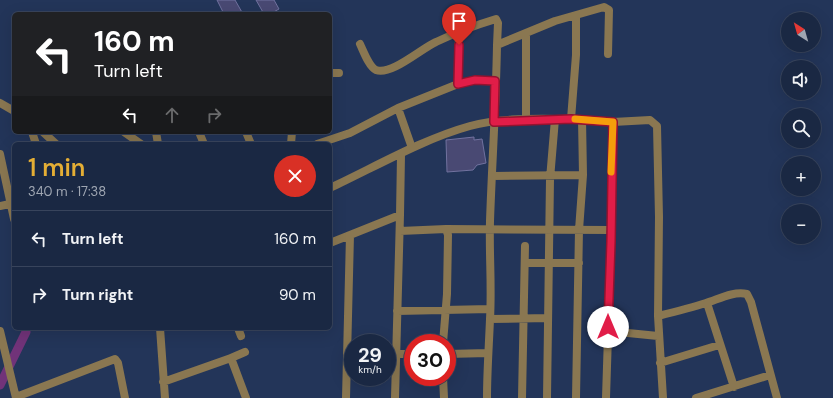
<!DOCTYPE html>
<html lang="en">
<head>
<meta charset="utf-8">
<style>
	body { margin:0; font-family:"DM Sans",sans-serif; background:#23304a; color:#f1f3f6; height:100vh; display:flex; flex-direction:column; font-size:15px; white-space:nowrap }
	* { box-sizing:border-box; margin:0 }
	p { font-size:13px; color:#9fa6b2 }
	.icon { flex:none; width:22px; height:22px; fill:none; stroke:currentColor; stroke-width:2; stroke-linecap:round; stroke-linejoin:round }
	.map { position:relative; flex:1; overflow:hidden }
	.drawer { position:absolute; left:12px; top:142px; width:320px; height:188px; display:flex; flex-direction:column; background:#1a2843; border-radius:6px; box-shadow:0 4px 16px #0002,0 0 0 1px #38445c }
	.drawer>* { flex:none }
	.guide { position:absolute; left:12px; top:12px; width:320px; height:122px; border-radius:6px; box-shadow:0 4px 16px #0002,0 0 0 1px #38445c; background:#202124; color:#fff; overflow:hidden }
	.needle { width:26px; rotate:323deg }
	.controls { position:absolute; left:781px; top:12px; display:grid; gap:8px }
	.controls a { display:grid; place-items:center; width:40px; height:40px; border-radius:50%; background:#1a2843; box-shadow:0 4px 16px #0002,0 0 0 1px #38445c; font-size:20px }
	.speed { position:absolute; left:344px; top:334px; display:flex; gap:8px; font-size:20px; font-weight:700; text-align:center }
	.speed>* { display:grid; place-content:center; width:52px; height:52px; border-radius:50%; background:#1a2843; box-shadow:0 4px 16px #0002,0 0 0 1px #38445c; line-height:1 }
	.speed small { font-size:10px; font-weight:400 }
	.speed .limit { border:6px solid #d22; background:#fff; color:#111 }
	.pin { position:absolute; display:grid; place-items:center; width:34px; height:34px; color:#fff; margin:-41px -17px; border-radius:50% 50% 50% 0; rotate:-45deg; box-shadow:0 0 4px #0007 }
	.pin .icon { rotate:45deg }
	.me { position:absolute; width:44px; margin:-22px; rotate:0deg; stroke-linejoin:round; filter:drop-shadow(0 0 3px #0008) }
	.turn { display:flex; align-items:center; gap:14px; height:84px; padding:0 16px; font-size:18px }
	.turn .icon { width:52px; height:52px; stroke-width:2.5 }
	.turn b { display:block; font-size:28px; line-height:34px }
	.lanes { display:flex; align-items:center; height:38px; padding:0 16px; background:#0003; justify-content:center; gap:20px; direction:ltr }
	.lanes .off { opacity:.35 }
	.round { display:grid; place-items:center; flex:none; width:42px; height:42px; border-radius:21px; background:#23304a }
	.overview { display:flex; align-items:center; justify-content:space-between; height:68px; padding:0 16px }
	h1 { font-size:24px; font-weight:600; line-height:30px; color:#e4ae35 }
	ul { padding:0; list-style:none }
	li { display:flex; align-items:center; gap:12px; height:56px; padding:0 16px; border-top:1px solid #38445c }
	li div { flex:1 }
	li b { display:block; font-size:15px }
	li em { font-style:normal }
	.map>svg:first-child { display:block }
	.lines { fill:none; stroke-linecap:round; stroke-linejoin:round }
	.canal { stroke:#713379; stroke-width:9 }
	.building { fill:#494973; stroke:#71729f }
	.minor { stroke:#8a7751; stroke-width:8 }
	.route-casing { stroke:#92132f; stroke-width:10 }
	.route { stroke:#e11d48; stroke-width:7 }
	.slow { stroke:#f59e0b; stroke-width:7 }
</style>
</head>
<body>
<div class="map">
<svg width="833" height="398" viewBox="0 0 833 398">
	<rect width="100%" height="100%" fill="#233559"/>
	<g class="lines">
		<path class="canal" d="M0,385L26,332"/>
	</g>
	<path class="building" d="M217,0H235L243,14H224Z
		M256,0H274L279,9L270,14H264Z
		M474,137V140L482,139L486,163L477,165L473,170L447,172L446,140Z"/>
	<g class="lines">
		<path class="minor" d="M576,15L604,7L609,10L608,54
			M360,44C363,50 369,67 376,70C391,76 422,48 436,42C455,33 476,25 496,19L498,23L497,45
			M330,73H339
			M458,84L459,32
			M0,103L14,111
			M398,108L412,148
			M571,119L613,122L611,242L606,398
			M526,120V33
			M613,122L650,120L657,126L659,217L658,316
			M32,132L36,144
			M43,132L56,144
			M124,132L141,144
			M156,132L158,144
			M199,132L204,144
			M246,132L251,144
			M291,144L292,132
			M317,144L350,133L398,108L458,84L475,80L495,81
			M0,154L14,219
			M493,176L583,175
			M330,188C375,167 423,139 470,126C502,117 538,119 571,119L576,55V15L555,21L497,45C496,104 492,163 490,221C489,254 492,286 490,319C489,345 487,371 487,398
			M0,206L14,203
			M400,215L401,155
			M400,231L446,229L611,230
			M350,235L400,215L395,398
			M330,243L350,235L346,398
			M525,263H579
			M707,303L734,387
			M397,311L490,309
			M490,319L548,318
			M160,328L165,398
			M238,328L241,336
			M0,331L16,398
			M608,331L658,336
			M443,343L447,294L448,235L446,229
			M387,354H413
			M447,354L488,353
			M231,358L245,352
			M660,363L719,345
			M443,377L444,398
			M163,382L231,358L246,398
			M16,397L115,359L118,363L125,398
			M522,398L525,246
			M547,398L550,179L555,119
			M576,398L579,230L583,175L582,119
			M663,398L658,316C674,312 690,308 706,303C719,299 733,291 747,294L751,302L777,398
			M696,398L770,375"/>
	</g>
	<g class="lines">
		<defs>
			<path id="route" d="M459,45L458,84L475,80L495,81L494,122L571,119L613,122L611,242L608,327"/>
		</defs>
		<use href="#route" class="route-casing"/>
		<use href="#route" class="route"/>
		<path class="slow" d="M575,119L613,122L611,172"/>
	</g>
</svg>
<div class="controls">
<a><svg class="needle" viewBox="-14 -14 28 28"><path d="M0-13l5 13h-10z" fill="#e53935"/><path d="M0 13l5-13h-10z" fill="#9fa6b2"/></svg></a>
<a><svg class="icon" aria-label="sound" viewBox="0 0 24 24"><path d="M4 9h4l5-4v14l-5-4H4zM17 9q2 3 0 6"/></svg></a>
<a><svg class="icon" aria-label="search" viewBox="0 0 24 24"><circle cx="10" cy="10" r="6"/><path d="M15 15l6 6"/></svg></a>
<a>+</a>
<a>−</a>
</div>
<div class="speed"><div>29<small>km/h</small></div><div class="limit">30</div></div>
<div class="pin" style="left:459px;top:45px;background:#d93025"><svg class="icon" aria-label="arrive" viewBox="0 0 24 24"><path d="M6 21V4h12l-3 4 3 4H6"/></svg></div>
<svg class="me" style="left:608px;top:327px" viewBox="-20 -20 40 40"><circle r="19" fill="#fff"/><path d="M0-13L10 11 0 6-10 11z" fill="#e11d48"/></svg>
<div class="guide">
<div class="turn"><svg class="icon" aria-label="left" viewBox="0 0 24 24"><path d="M17 20v-9H6M10 6l-5 5 5 5"/></svg><div><b>160 m</b>Turn left</div></div>
<div class="lanes"><svg class="icon" aria-label="left" viewBox="0 0 24 24"><path d="M17 20v-9H6M10 6l-5 5 5 5"/></svg><svg class="icon off" aria-label="ahead" viewBox="0 0 24 24"><path d="M12 20V5M6 11l6-6 6 6"/></svg><svg class="icon off" aria-label="right" viewBox="0 0 24 24"><path d="M7 20v-9h11M14 6l5 5-5 5"/></svg></div>
</div>
<section class="drawer">
<div class="overview"><div><h1>1 min</h1><p>340 m · 17:38</p></div><a class="round" style="background:#d93025;color:#fff"><svg class="icon" aria-label="close" viewBox="0 0 24 24"><path d="M6 6l12 12M18 6L6 18"/></svg></a></div>
<ul>
<li><svg class="icon" aria-label="left" viewBox="0 0 24 24"><path d="M17 20v-9H6M10 6l-5 5 5 5"/></svg><div><b>Turn left</b></div><em>160 m</em></li>
<li><svg class="icon" aria-label="right" viewBox="0 0 24 24"><path d="M7 20v-9h11M14 6l5 5-5 5"/></svg><div><b>Turn right</b></div><em>90 m</em></li>
</ul>
</section>
</div>
</body>
</html>
